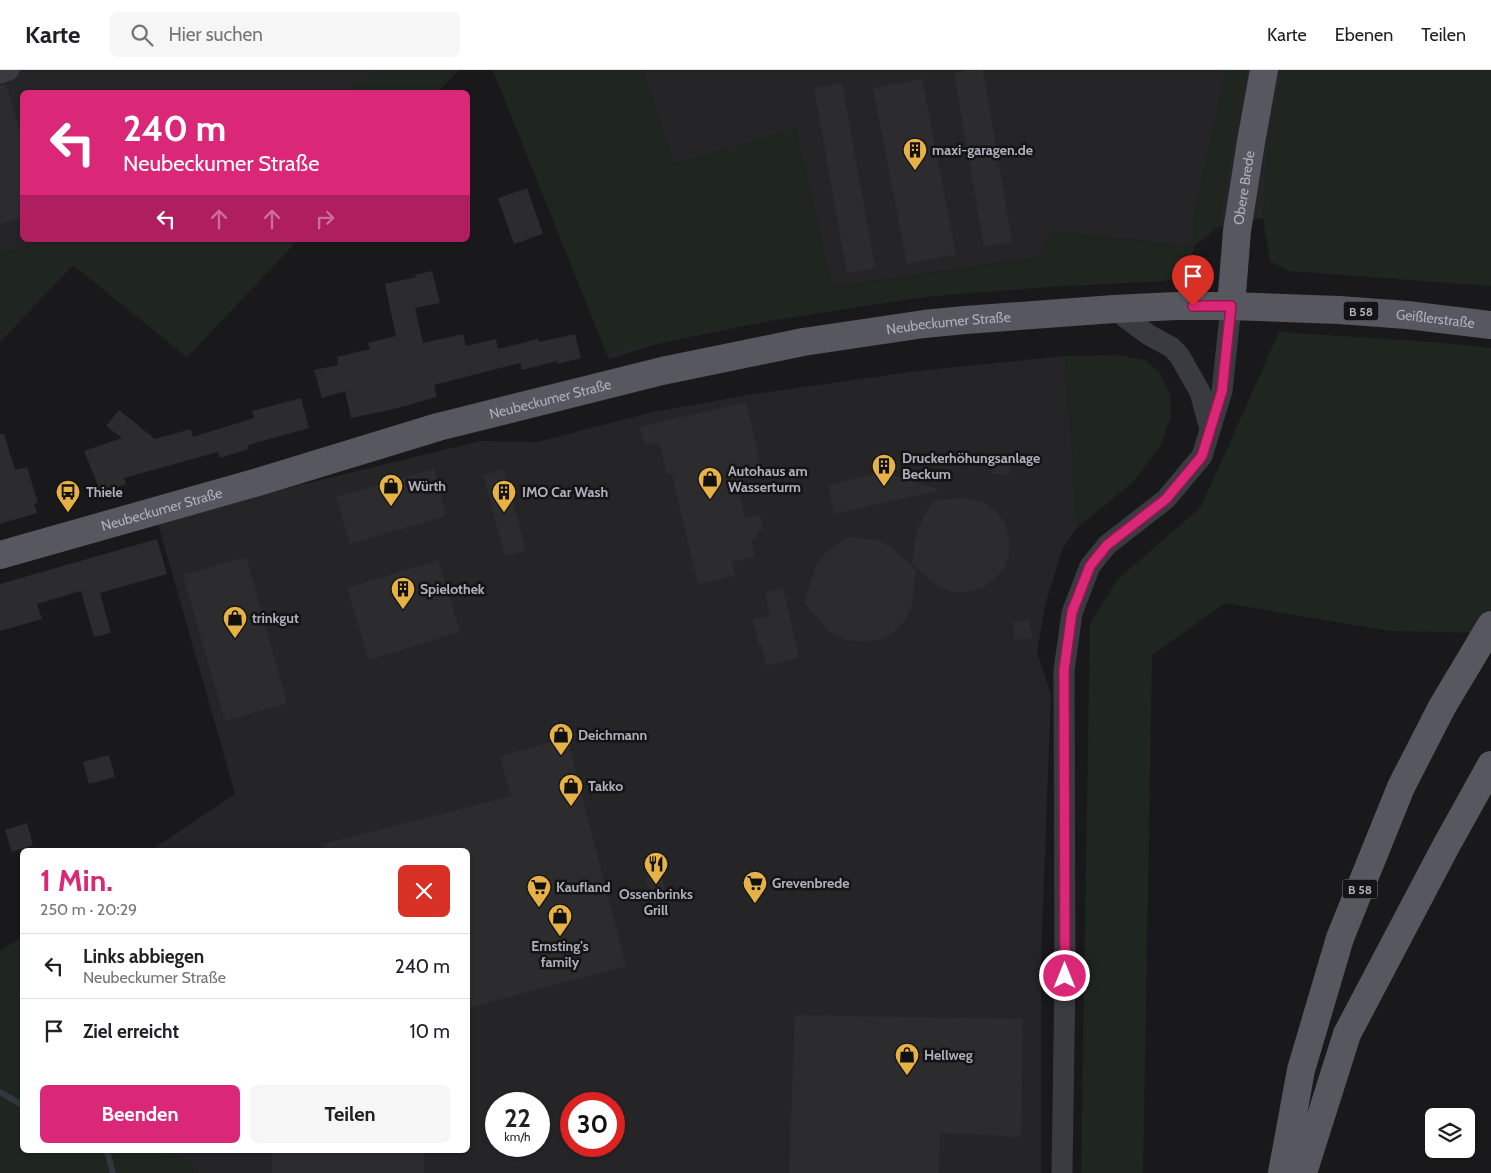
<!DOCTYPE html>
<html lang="de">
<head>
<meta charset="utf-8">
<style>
	body { margin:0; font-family:Cabin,sans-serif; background:#f6f6f6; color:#202124; height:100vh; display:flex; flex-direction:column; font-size:19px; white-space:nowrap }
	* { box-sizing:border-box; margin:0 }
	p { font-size:16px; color:#757577 }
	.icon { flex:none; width:28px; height:28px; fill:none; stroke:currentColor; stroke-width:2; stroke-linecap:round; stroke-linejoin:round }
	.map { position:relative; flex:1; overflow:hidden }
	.drawer { position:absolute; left:20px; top:778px; width:450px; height:305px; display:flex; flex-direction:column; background:#fff; border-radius:8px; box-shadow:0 1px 4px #0004 }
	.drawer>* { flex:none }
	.guide { position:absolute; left:20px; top:20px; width:450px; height:152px; border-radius:8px; box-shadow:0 1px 4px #0004; background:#db2777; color:#fff; overflow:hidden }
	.controls { position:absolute; left:1425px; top:1038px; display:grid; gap:10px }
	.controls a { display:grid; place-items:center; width:50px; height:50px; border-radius:8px; background:#fff; box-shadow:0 1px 4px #0004; font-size:25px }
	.speed { position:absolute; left:485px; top:1022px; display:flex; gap:10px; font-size:25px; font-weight:700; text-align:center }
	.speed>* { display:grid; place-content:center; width:65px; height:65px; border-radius:50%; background:#fff; box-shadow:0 1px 4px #0004; line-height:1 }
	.speed small { font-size:12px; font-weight:400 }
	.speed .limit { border:8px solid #d22; background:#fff; color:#111 }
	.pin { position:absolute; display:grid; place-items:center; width:42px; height:42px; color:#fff; margin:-51px -21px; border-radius:50% 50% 50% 0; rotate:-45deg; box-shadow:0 0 5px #0007 }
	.pin .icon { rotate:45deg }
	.me { position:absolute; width:55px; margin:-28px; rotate:0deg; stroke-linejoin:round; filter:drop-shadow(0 0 4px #0008) }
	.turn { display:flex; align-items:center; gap:18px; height:105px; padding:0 20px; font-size:22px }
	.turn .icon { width:65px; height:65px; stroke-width:2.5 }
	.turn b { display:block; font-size:35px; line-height:42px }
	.lanes { display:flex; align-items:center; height:48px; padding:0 20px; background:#0003; justify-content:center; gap:25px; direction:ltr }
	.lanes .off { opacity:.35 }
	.round { display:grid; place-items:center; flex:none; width:52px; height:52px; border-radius:8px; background:#f6f6f6 }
	.summary { display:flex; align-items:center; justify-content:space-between; height:85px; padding:0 20px }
	h1 { font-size:30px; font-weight:700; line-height:38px; color:#db2777 }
	.button { display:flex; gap:10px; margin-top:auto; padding:10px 20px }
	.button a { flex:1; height:58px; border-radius:8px; background:#db2777; color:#fff; font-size:20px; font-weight:700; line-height:58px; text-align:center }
	.button a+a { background:#f6f6f6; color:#202124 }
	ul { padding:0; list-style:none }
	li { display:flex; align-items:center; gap:15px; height:65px; padding:0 20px; border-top:1px solid #e0e0e0 }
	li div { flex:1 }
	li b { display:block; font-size:19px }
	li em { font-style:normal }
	header { display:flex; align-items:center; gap:30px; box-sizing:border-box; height:70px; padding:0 25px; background:#fff; border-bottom:1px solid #e0e0e0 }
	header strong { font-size:24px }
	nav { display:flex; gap:28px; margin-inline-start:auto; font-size:18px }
	.search { width:350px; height:45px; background:#f6f6f6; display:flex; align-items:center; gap:12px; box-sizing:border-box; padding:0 18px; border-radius:8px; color:#757577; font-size:19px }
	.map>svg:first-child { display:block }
	.built { fill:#252528; fill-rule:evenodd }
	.green { fill:#1f2620 }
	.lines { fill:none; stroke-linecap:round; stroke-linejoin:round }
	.stream { stroke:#30383f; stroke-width:6 }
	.building { fill:#2c2c2f }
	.minor { stroke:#3a3b40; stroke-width:21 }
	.major { stroke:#57585f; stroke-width:28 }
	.route-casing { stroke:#8e194d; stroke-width:12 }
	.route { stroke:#db2777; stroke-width:9 }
	.labels { text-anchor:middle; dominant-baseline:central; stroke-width:5; stroke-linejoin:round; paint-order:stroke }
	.shield { fill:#141416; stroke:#7f8189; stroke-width:1 }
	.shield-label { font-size:12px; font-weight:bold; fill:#adb0ba }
	.poi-label { font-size:14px; font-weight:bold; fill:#adb0ba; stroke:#141416; text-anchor:start }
	.street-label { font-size:14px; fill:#adb0ba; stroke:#141416 }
</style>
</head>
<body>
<header>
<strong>Karte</strong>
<div class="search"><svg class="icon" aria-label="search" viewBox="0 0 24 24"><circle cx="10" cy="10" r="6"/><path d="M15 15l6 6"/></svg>Hier suchen</div>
<nav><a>Karte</a><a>Ebenen</a><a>Teilen</a></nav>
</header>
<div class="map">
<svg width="1491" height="1103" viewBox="0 0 1491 1103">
	<rect width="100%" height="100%" fill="#19191b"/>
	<path class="built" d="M0,0H459L437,22H22V170H298L187,287L73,195L0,272Z
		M493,0H1283L1271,50L1263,148L1218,157L1194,176L1050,161L1041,187L843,215L609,289Z
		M1065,286L1078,457L1063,478L1045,535L1037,582L1051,624L1041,888V1103H195L189,1093L161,1080H468V780H152L235,724L157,450L480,371L537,372L653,342L748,325L917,301ZM496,1034H539V1076H496ZM571,1034H614V1076H571Z"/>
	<path class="green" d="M375,0H459L437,22H348Z
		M493,0H643L674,93L796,58L833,219L843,215L1041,187L1050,161L1194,176L1193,148L1226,0H1248L1218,157L1194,176L1192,191L1184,207L1163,211L1047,217L924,227L769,251L607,284Z
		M1283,0H1491V216L1289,201L1270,191L1263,148L1271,50Z
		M45,170H298L187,287L73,195L0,272V183Z
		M1279,262L1433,272L1491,278V563L1390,561L1225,533L1152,585L1143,1103H1081L1090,554L1117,510L1201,437Z
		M1118,285L1145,290L1159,302L1170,324L1171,346L1160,376L1133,412L1078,457L1065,286Z
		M22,867V1080H161L189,1093L195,1103H0V881Z"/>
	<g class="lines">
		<path class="stream" d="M0,1022L22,1035
			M105,1080L107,1081L113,1103"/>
	</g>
	<path class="building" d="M969,0H983L1012,172L984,177L954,3Z
		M922,9L956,184L907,194L873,18Z
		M842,13L875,198L847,203L814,18Z
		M6,14L20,61L22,60V147L0,154V15Z
		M527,118L543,164L514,174L498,128Z
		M432,201L440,233L415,238L423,273L463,264L466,276L496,269L498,279L538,269L539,272L575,264L581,288L557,294V291L522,300L520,293L434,315L437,327L394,339L351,348L345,321L322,328L314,300L338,295L337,287L370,279L368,273L396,266L385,214L416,207L415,205Z
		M301,328L309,358L248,375L249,379L220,388L218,382L124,408L126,414L101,423L84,381L122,368L106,356L119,340L155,369L191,359L193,367L254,348L252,341Z
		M746,332L763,406L737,412L745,448L760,445L763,460L757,461V469L751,470L755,487L732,492L735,506L698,514L672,404L667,405L659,372L645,375L640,357Z
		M0,364H4L15,400L27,397L38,433L34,434L37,443L0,454Z
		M993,386H1010V404H992Z
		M434,399L446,446L350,474L336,427Z
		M504,399L526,481L505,486L483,405Z
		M882,402L941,420L834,444L828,415Z
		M968,428L983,432L996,441L1005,453L1009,468V484L1004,498L994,510L982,518L967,522H952L938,516L912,494L917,460L933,430Z
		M849,467L876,470L890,476L916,500L912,534L906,549L895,561L881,569L865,572L846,570L830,562L804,533L816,496L826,482Z
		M157,469L167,504L100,523L111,563L94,567L81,521L37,534L42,549L0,561V514Z
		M246,487L287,633L225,651L183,505Z
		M438,490L460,562L369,590L347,518Z
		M783,518L799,588L766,596L762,575L759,576L753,549L770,546L765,522Z
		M1030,550L1032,568L1015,570L1013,552Z
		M567,668L626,896L468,938V780H323L322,774L511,726L500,686Z
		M109,685L115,707L89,714L83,692Z
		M27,753L33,775L12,782L5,760Z
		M660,803L666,822L651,826L645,808Z
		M795,945L1023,949L1021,1067L940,1063L939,1103H789Z
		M272,1080H424V1103H272Z"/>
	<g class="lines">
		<path class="minor" d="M0,3L9,0
			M1114,239L1149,265L1171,277L1179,285L1200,322L1210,359
			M1062,1103L1065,906L1064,600L1072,543L1090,496L1107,475L1166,429L1202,386L1222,321L1231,236"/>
		<g class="major">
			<path id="s1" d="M1231,236L1237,161L1251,72L1264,0"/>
			<path id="s2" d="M0,485L258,412L438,357L662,301L803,272L924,254L965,250L1114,239L1176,236H1231L1339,240L1407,245L1491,255"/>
			<path d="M1282,1103L1301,1000L1340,868L1401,717L1442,637L1491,555"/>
			<path d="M1303,1103L1347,964L1446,776L1491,695"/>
		</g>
	</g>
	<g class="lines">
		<defs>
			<path id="route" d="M1065,906L1064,600L1072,542L1090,496L1107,475L1166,429L1202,386L1222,321L1231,236H1193"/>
		</defs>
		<use href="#route" class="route-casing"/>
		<use href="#route" class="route"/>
	</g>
	<defs>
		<symbol id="building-pin" viewBox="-11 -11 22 30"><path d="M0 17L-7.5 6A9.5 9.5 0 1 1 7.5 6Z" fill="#e6b246" stroke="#141416"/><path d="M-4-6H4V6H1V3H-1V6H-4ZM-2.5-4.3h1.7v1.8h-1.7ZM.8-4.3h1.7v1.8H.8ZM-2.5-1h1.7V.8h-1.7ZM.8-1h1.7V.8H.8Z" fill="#111"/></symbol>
		<symbol id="shop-pin" viewBox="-11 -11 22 30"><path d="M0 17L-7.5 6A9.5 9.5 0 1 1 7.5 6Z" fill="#e6b246" stroke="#141416"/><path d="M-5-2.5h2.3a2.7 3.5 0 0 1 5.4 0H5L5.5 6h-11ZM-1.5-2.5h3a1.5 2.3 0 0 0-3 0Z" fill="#111"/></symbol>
		<symbol id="bus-pin" viewBox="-11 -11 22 30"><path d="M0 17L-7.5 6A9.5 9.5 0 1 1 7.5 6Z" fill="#e6b246" stroke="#141416"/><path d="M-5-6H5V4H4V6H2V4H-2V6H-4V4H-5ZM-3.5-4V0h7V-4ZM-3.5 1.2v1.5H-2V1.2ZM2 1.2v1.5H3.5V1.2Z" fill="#111"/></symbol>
		<symbol id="restaurant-pin" viewBox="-11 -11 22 30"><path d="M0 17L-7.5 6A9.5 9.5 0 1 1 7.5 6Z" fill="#e6b246" stroke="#141416"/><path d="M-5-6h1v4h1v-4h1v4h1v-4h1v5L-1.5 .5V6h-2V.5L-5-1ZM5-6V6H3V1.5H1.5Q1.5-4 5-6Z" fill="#111"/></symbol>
		<symbol id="supermarket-pin" viewBox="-11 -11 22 30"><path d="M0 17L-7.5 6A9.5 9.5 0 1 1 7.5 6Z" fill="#e6b246" stroke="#141416"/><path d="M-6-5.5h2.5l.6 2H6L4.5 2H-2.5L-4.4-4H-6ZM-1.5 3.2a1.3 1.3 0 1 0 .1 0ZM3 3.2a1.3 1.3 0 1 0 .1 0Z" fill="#111"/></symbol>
	</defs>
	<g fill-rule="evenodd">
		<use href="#building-pin" x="901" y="66" width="28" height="38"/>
		<use href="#building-pin" x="870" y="382" width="28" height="38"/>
		<use href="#shop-pin" x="696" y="395" width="28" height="38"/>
		<use href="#shop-pin" x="377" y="402" width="28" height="38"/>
		<use href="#bus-pin" x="54" y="408" width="28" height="38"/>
		<use href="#building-pin" x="490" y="408" width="28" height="38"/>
		<use href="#building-pin" x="389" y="505" width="28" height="38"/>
		<use href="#shop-pin" x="221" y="534" width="28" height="38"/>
		<use href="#shop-pin" x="547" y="651" width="28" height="38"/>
		<use href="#shop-pin" x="557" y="702" width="28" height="38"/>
		<use href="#restaurant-pin" x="642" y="780" width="28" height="38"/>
		<use href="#supermarket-pin" x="741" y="799" width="28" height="38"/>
		<use href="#supermarket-pin" x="525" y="803" width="28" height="38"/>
		<use href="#shop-pin" x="546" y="832" width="28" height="38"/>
		<use href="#shop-pin" x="893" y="971" width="28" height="38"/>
	</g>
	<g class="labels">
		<g class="shield">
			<rect x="1343.5" y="231.5" width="35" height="19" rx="4"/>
			<rect x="1342.5" y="809.5" width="35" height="19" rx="4"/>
		</g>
		<g class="shield-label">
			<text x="1361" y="241">B 58</text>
			<text x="1360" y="819">B 58</text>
		</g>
		<g class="poi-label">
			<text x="932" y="80">maxi-garagen.de</text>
			<text x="902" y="388">Druckerhöhungsanlage<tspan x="902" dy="16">Beckum</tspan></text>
			<text x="728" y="401">Autohaus am<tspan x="728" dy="16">Wasserturm</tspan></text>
			<text x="408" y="416">Würth</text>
			<text x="86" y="422">Thiele</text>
			<text x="522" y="422">IMO Car Wash</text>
			<text x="420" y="519">Spielothek</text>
			<text x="252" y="548">trinkgut</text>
			<text x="578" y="665">Deichmann</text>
			<text x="588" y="716">Takko</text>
			<text x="772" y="813">Grevenbrede</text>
			<text x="556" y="817">Kaufland</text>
			<text x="656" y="824" text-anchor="middle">Ossenbrinks<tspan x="656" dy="16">Grill</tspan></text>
			<text x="560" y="876" text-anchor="middle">Ernsting's<tspan x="560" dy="16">family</tspan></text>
			<text x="924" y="985">Hellweg</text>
		</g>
		<g class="street-label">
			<text stroke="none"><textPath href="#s1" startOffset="119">Obere Brede</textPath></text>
			<text stroke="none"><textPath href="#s2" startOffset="1466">Geißlerstraße</textPath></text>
			<text stroke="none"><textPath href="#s2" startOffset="978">Neubeckumer Straße</textPath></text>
			<text stroke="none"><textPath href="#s2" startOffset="572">Neubeckumer Straße</textPath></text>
			<text stroke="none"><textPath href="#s2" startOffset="168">Neubeckumer Straße</textPath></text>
		</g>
	</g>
</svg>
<div class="controls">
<a><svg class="icon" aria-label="layers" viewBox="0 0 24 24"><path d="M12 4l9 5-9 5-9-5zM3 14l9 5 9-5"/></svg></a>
</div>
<div class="speed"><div>22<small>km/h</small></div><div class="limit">30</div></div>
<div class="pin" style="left:1193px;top:236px;background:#d93025"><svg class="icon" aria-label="arrive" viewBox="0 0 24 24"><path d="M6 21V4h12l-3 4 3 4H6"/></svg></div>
<svg class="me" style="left:1065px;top:906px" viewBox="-20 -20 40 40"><circle r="17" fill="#db2777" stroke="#fff" stroke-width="3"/><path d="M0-11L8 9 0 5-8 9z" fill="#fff"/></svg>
<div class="guide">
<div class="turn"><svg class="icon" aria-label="left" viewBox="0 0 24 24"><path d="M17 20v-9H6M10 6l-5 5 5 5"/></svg><div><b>240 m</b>Neubeckumer Straße</div></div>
<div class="lanes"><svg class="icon" aria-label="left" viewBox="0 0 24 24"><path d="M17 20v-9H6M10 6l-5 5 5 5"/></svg><svg class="icon off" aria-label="ahead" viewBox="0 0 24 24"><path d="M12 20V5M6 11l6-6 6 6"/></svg><svg class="icon off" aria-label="ahead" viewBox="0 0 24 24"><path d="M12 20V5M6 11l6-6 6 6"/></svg><svg class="icon off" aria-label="right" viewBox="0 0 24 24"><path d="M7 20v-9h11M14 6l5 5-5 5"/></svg></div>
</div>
<section class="drawer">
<div class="summary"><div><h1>1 Min.</h1><p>250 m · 20:29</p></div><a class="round" style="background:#d93025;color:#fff"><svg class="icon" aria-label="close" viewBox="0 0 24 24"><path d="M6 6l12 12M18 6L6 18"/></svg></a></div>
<ul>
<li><svg class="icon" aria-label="left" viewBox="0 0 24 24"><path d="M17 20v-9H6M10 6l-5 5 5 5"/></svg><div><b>Links abbiegen</b><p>Neubeckumer Straße</p></div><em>240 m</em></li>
<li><svg class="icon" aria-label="arrive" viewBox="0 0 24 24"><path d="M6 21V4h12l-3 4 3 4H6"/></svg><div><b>Ziel erreicht</b></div><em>10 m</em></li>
</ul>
<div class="button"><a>Beenden</a><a>Teilen</a></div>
</section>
</div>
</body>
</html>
